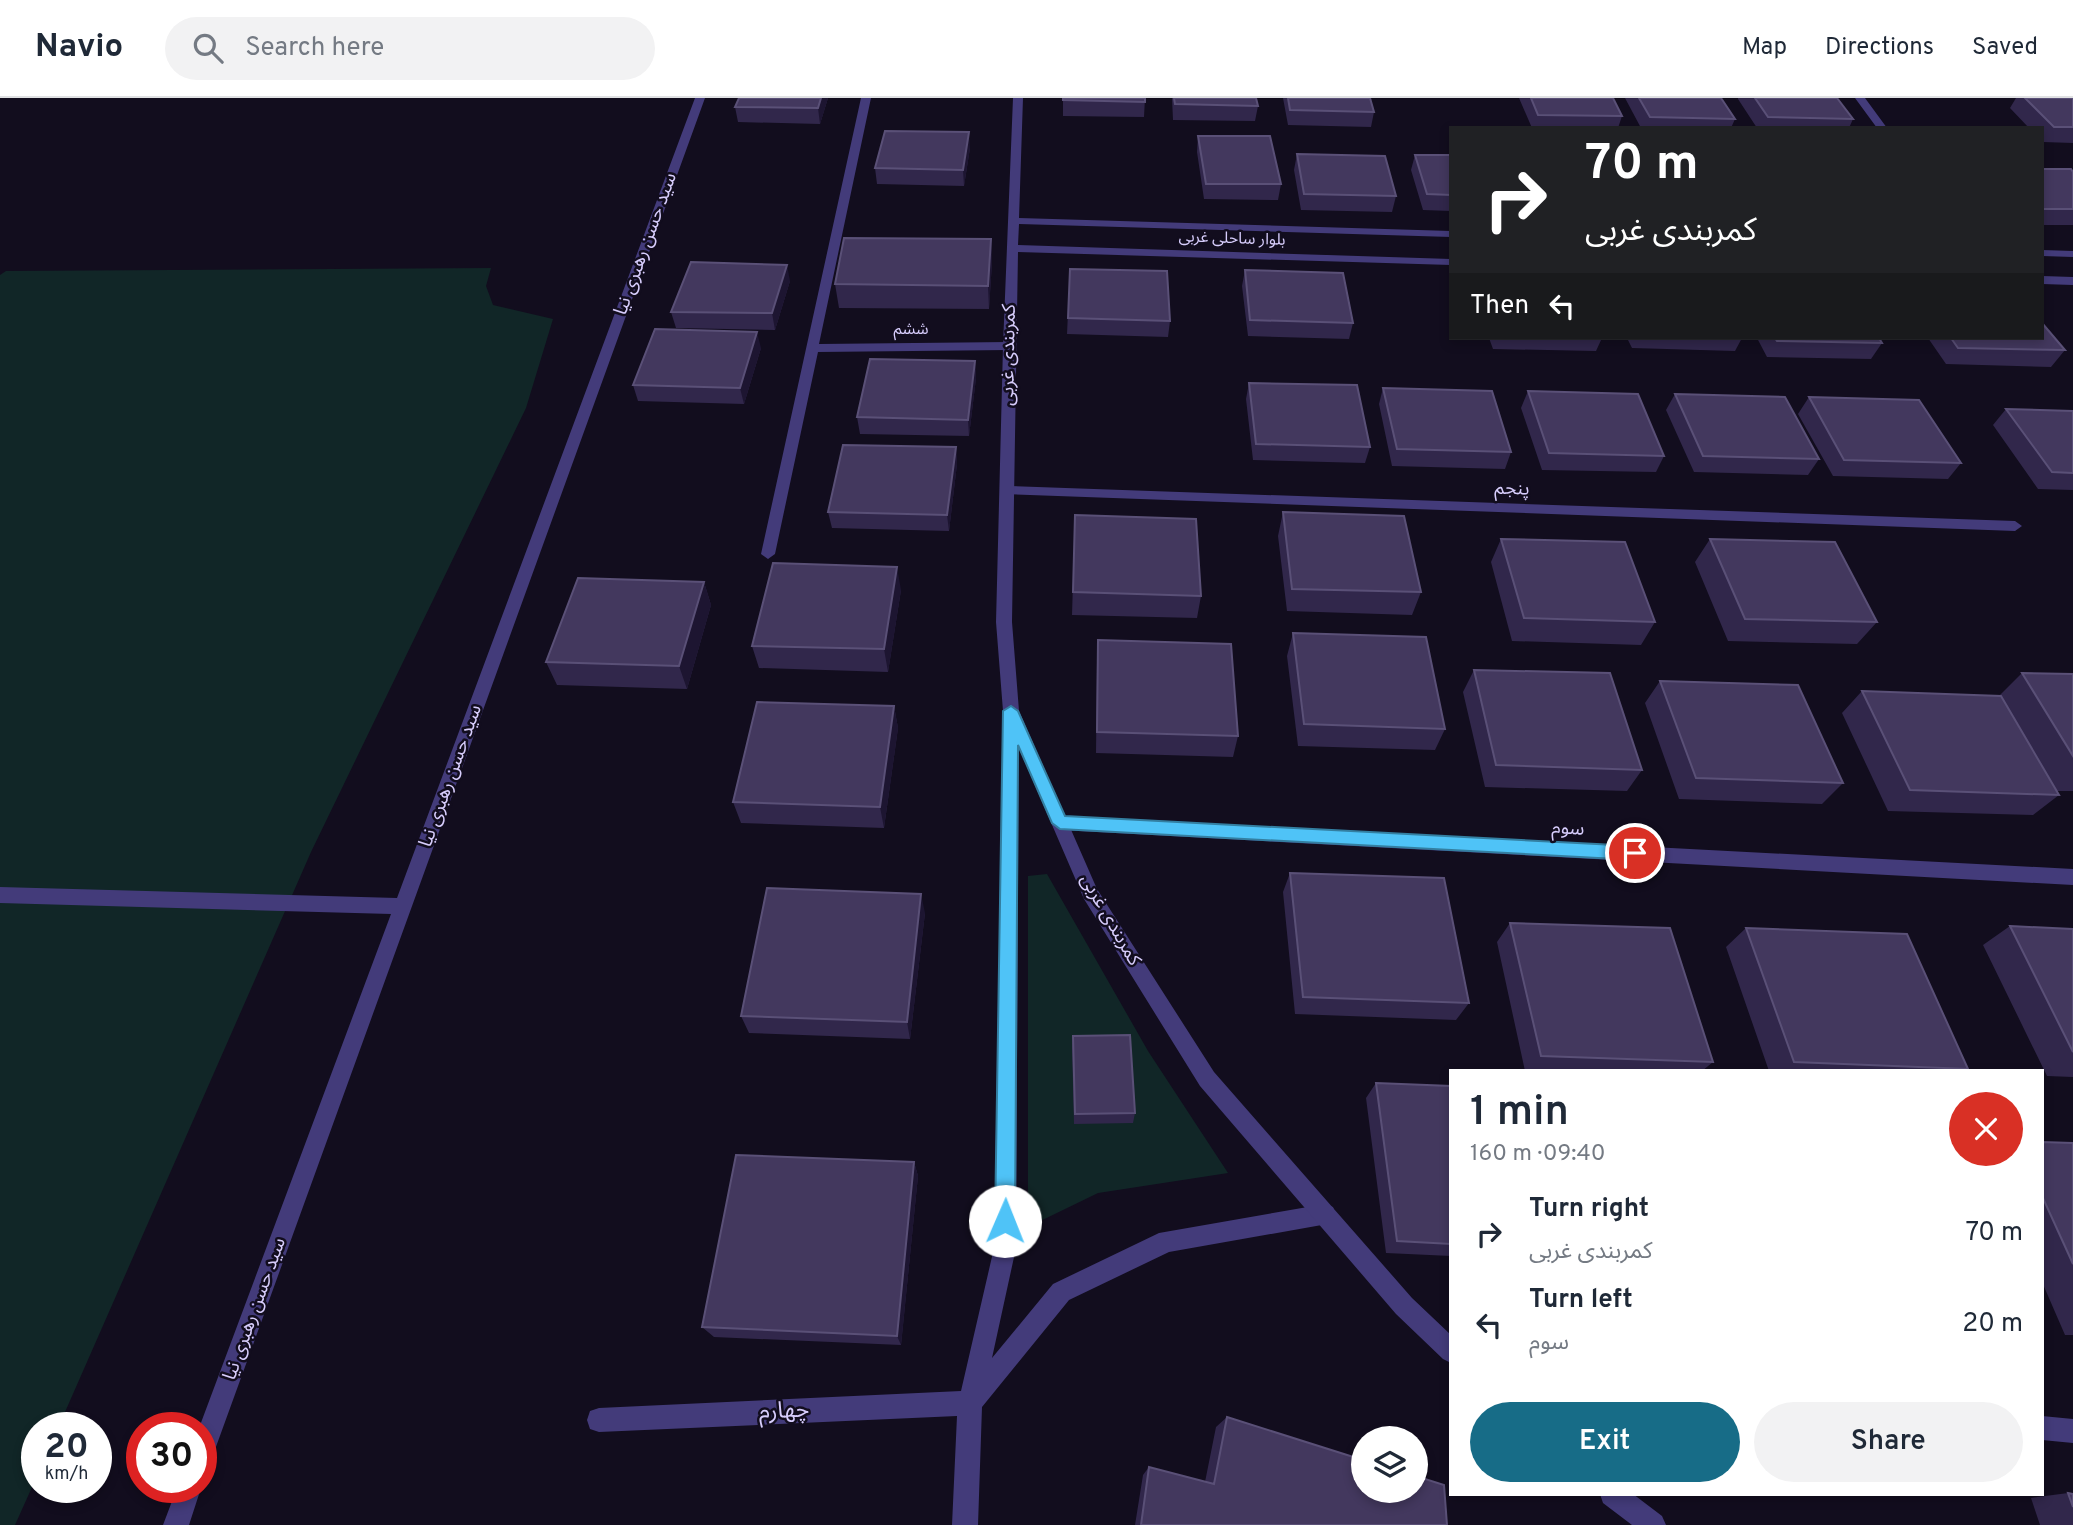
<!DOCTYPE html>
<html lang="en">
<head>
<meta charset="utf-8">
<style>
	body { margin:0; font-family:Overpass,"Noto Sans Arabic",sans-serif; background:#f2f2f3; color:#1f2937; height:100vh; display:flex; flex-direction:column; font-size:26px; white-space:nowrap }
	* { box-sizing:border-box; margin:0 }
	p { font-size:23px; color:#747a83 }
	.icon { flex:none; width:38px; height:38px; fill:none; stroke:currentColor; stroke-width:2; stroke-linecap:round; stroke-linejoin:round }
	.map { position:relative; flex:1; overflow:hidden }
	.details { position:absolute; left:1449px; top:971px; width:595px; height:427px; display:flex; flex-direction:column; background:#fff; border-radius:0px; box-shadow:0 4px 10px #0003 }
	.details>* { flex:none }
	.hud { position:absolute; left:1449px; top:28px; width:595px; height:214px; border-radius:0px; box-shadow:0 4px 10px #0003; background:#202124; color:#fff; overflow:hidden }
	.buttons { position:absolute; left:1351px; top:1328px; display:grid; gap:14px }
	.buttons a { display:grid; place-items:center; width:77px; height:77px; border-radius:50%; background:#fff; box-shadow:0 4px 10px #0003; font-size:35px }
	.speed { position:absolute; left:21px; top:1314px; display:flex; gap:14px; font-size:35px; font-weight:700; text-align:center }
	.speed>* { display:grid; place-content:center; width:91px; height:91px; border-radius:50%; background:#fff; box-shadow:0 4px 10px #0003; line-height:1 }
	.speed small { font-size:18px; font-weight:400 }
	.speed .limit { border:10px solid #d22; background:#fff; color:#111 }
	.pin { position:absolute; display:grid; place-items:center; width:60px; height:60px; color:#fff; margin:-30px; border:4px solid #fff; border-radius:50%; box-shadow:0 2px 7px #0007 }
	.me { position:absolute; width:77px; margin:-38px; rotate:1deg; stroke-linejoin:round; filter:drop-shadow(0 0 5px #0008) }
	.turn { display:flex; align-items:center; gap:24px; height:147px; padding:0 21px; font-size:32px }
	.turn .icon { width:91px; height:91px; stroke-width:2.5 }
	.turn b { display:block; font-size:49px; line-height:60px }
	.then { display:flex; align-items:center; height:66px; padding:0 21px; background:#0003; gap:14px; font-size:26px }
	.round { display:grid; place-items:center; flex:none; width:74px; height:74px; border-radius:37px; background:#f2f2f3 }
	.headline { display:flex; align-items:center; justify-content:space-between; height:119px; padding:0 21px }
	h1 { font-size:42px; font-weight:600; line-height:52px }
	.primary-button { display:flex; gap:14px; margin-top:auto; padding:14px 21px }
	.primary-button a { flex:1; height:80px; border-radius:42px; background:#176c87; color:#fff; font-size:28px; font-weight:600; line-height:80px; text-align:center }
	.primary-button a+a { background:#f2f2f3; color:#1f2937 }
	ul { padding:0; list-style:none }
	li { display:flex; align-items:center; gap:21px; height:91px; padding:0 21px }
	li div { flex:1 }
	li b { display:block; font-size:26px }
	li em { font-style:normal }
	header { display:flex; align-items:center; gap:42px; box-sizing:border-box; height:98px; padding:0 35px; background:#fff; border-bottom:2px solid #e0e1e3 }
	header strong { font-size:33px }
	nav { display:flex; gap:38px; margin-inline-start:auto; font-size:24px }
	.search { width:490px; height:63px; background:#f2f2f3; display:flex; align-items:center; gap:18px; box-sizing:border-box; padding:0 24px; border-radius:38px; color:#747a83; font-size:26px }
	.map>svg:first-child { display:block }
	.green { fill:#112627 }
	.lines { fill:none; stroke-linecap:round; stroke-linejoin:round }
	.minor { fill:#433b7a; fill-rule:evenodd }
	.tertiary { fill:#433b7a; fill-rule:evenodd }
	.wall { fill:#31274b }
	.shaded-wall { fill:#1d1531 }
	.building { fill:#43385e; stroke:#5a5077; stroke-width:2 }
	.route { fill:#4fc3f7; stroke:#337fa1; stroke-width:2 }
	.labels { text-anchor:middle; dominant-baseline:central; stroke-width:5; stroke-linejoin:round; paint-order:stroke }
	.far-street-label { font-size:16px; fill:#d7cdfc; stroke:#120d1e }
	.street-label { font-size:19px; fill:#d7cdfc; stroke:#120d1e }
	.near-street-label { font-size:23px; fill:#d7cdfc; stroke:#120d1e }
</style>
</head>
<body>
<header>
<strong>Navio</strong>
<div class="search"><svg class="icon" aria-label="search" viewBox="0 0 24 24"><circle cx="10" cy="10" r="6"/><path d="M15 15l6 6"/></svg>Search here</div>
<nav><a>Map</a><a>Directions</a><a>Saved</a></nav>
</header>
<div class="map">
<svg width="2073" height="1427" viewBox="0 0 2073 1427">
	<rect width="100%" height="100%" fill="#120d1e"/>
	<path class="green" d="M491,170L486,188L493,207L553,221L526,310L311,754L58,1330H37V1378L15,1427H0V177L6,173Z
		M1047,776L1148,953L1228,1075L1098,1095L1028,1129V778Z"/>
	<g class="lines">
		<path class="minor" d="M695,0H705L213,1357L210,1366L201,1369V1330H199L391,816L0,805V789L397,800Z
			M861,0H871L819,246L1009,244L1015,248L1009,252L818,254L775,456L768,461L761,456Z
			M1855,0H1865L1887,30H1877Z
			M1008,388L2015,423L2022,428L2015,433L1003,396L1001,393Z
			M1011,607L1019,613L1016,1150L992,1260L1053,1186L1159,1135L1325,1106L1333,1109L1336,1117L1333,1125L1169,1154L1069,1202L982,1309L978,1427H952L957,1318L599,1334L590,1331L587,1322L590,1313L599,1310L961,1293L994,1150L1003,613Z
			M1060,718L2073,771V787L1060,732L1054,730L1051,725L1054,720Z
			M2042,1318L2073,1321V1345L2042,1342Z
			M177,1390H201L189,1427H163Z"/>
		<path class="tertiary" d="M1013,0H1023L1019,120L1451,133V139L1019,126L1018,147L1451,161V167L1018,154L1012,524L1019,613L1097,791L1214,974L1412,1200L1451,1237V1265L1443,1261L1396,1216L1200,988L1084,801L1003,613L996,524L1003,248Z
			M2042,152L2073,153V159L2042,158Z
			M2042,178L2073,179V187L2042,186Z
			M1600,1396H1633L1662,1418L1666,1427H1632L1603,1405Z"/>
	</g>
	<path class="wall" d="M828,0L820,26L738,24L735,9Z
		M1063,0H1145L1144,19L1063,18Z
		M1172,0H1256L1258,8L1255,23L1173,22Z
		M1283,0H1370L1374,14L1371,29L1288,27Z
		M1519,0H1613L1622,18L1618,30H1532Z
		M1625,0H1721L1735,21L1731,30H1641Z
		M1738,0H1837L1853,21L1849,30H1757L1738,1Z
		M2016,0H2073V45L2043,44L2042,43V30H2029L2010,10Z
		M1198,38L1281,86L1278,102L1204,101L1197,54Z
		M970,50L964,88L877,86L875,70Z
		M1297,56L1396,98L1392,114L1301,112L1294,72Z
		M1415,57H1451V113L1423,112L1411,72Z
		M2042,71L2073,74V127H2042Z
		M991,141L992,164L989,211L839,210L835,186Z
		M1070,171L1170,223L1168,239L1067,236Z
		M1245,172L1353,225L1349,241L1248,238L1242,188Z
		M790,183L775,232L676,230L671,214Z
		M1489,240H1602L1596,253L1493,251Z
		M1627,240H1742L1735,253L1632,250Z
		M1757,240H1879L1882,245L1871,261L1767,259Z
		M1928,240H2042L2065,252L2051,269L1946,266Z
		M761,250L744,306L638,303L633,287Z
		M975,263L976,280L969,338L860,336L857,319Z
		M1249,285L1370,349L1365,365L1253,362L1246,301Z
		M1383,290L1511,354L1505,371L1392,368L1379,306Z
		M1528,293L1664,358L1656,374L1542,372L1521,310Z
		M1675,296L1819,361L1808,377L1694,374L1666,312Z
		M1809,299L1961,365L1948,381L1833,378L1798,316Z
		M2006,311L2073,313V392L2038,391L1993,327Z
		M956,349L957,366L949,433L832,430L828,414Z
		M1283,414L1421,494L1412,517L1287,513L1278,438Z
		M1075,417L1201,498L1197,520L1072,517Z
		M1501,441L1655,524L1641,547L1512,543L1491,464Z
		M1710,441L1877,524L1857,546L1728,543L1695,464Z
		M704,484L711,507L687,591L557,587L546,564Z
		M901,492L888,574L759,570L752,548Z
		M1293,535L1445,631L1435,652L1298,648L1287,558Z
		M1098,542L1238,638L1233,659L1096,655L1097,564Z
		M1474,572L1642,672L1627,693L1485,689L1463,594Z
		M2022,575L2073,576V693H2057L2059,697L2033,717L1888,713L1842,615L1862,593L1999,598Z
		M1660,583L1843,685L1822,706L1679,701L1645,605Z
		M894,608L898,630L884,730L741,725L733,704Z
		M1290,775L1469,905L1456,922L1295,916L1283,794Z
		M925,815L910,941L749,935L741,918Z
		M1510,825L1713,964L1702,973H1525L1497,844Z
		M2010,828L2073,831V979L2047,978L1983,847Z
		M1746,830L1968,971L1964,973H1769L1726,849Z
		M1073,938L1135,1015L1133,1025L1074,1026L1072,949Z
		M1376,985L1451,988V1158L1386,1155L1366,1000Z
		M2042,1044L2073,1045V1237H2065L2042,1184Z
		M914,1064L918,1078L901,1247L714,1239L702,1229Z
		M1227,1319L1447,1427H1135L1143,1377L1149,1369L1205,1384L1216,1329Z
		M2068,1395L2073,1396V1427H2040L2031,1400Z"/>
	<path class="shaded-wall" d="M821,0H828L820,26L818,10Z
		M969,34L970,50L964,88L963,72Z
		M991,141L992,164L989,211L988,188Z
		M787,167L790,183L775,232L772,215Z
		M757,234L761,250L744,306L740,290Z
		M975,263L976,280L969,338L968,322Z
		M956,349L957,366L949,433L947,417Z
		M897,469L901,492L888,574L884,551Z
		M704,484L711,507L687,591L679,568Z
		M894,608L898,630L884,730L880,709Z
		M921,796L925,815L910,941L907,924Z
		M914,1064L918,1078L901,1247L897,1238Z"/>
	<path class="building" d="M739,0H821L818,10L735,9Z
		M1063,0H1145V4L1063,2Z
		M1174,0H1256L1258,8L1175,6Z
		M1288,0H1370L1374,14L1290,12Z
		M1531,0H1613L1622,18L1538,17Z
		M1639,0H1721L1735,21L1650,19Z
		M1755,0H1837L1853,21L1768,19Z
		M2025,0H2073V29H2054Z
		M885,33L969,34L963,72L875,70Z
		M1198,38H1270L1281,86H1206Z
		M1297,56L1385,58L1396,98L1304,96Z
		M1415,57H1451V97L1427,96Z
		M2042,71H2071L2073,74V111H2042Z
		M844,140L991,141L988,188L835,186Z
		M691,164L787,167L772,215L671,214Z
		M1070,171L1167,173L1170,223L1068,220Z
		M1245,172L1343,175L1353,225L1250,222Z
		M2042,225L2065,252L1958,250L1951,240H2042Z
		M655,231L757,234L740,290L633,287Z
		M1775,240H1879L1882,245L1777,243Z
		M870,261L975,263L968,322L857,319Z
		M1249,285L1357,287L1370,349L1256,346Z
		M1383,290L1492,293L1511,354L1397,351Z
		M1528,293L1638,296L1664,358L1549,355Z
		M1675,296L1785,299L1819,361L1703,358Z
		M1809,299L1919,302L1961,365L1844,362Z
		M2006,311L2073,313V375L2052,374Z
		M843,347L956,349L947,417L828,414Z
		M1283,414L1404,418L1421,494L1292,491Z
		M1075,417L1196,421L1201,498L1073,494Z
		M1501,441L1625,444L1655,524L1524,520Z
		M1710,441L1835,444L1877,524L1745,521Z
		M773,465L897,469L884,551L752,548Z
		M578,480L704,484L679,568L546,564Z
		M1293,535L1426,539L1445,631L1304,626Z
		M1098,542L1231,546L1238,638L1097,634Z
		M1474,572L1610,575L1642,672L1496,667Z
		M2022,575L2073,576V658Z
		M1660,583L1798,587L1843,685L1696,680Z
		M1862,593L2001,598L2059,697L1910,692Z
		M757,604L894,608L880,709L733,704Z
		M1290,775L1444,780L1469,905L1303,899Z
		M767,790L921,796L907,924L741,918Z
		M1510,825L1670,830L1713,964L1541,958Z
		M2010,828L2073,831V954Z
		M1746,830L1907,836L1968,971L1794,964Z
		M1130,937L1135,1015L1075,1016L1073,938Z
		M1376,985L1451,988V1146L1397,1143Z
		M2042,1044L2073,1045V1166L2042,1098Z
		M736,1057L914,1064L897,1238L702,1229Z
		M1227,1319L1363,1362V1393H1416V1378L1444,1387L1447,1427H1141L1149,1369L1214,1386Z
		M2068,1395L2073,1396V1409Z"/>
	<path class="route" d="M1011,608L1018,613L1065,718L1635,748L1643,755L1635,762L1060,731L1052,725L1018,647L1015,1123L1012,1130L1005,1133L998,1130L995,1123L1003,613Z"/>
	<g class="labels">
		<g class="far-street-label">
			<text transform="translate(1232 141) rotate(2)">بلوار ساحلی غربی</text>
			<text x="911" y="232">ششم</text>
		</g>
		<g class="street-label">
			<text transform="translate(646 146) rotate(-70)">سید حسن رهبری نیا</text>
			<text transform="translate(1009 257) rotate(-89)">کمربندی غربی</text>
			<text transform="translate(1512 391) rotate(2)">پنجم</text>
			<text transform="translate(451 678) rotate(-70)">سید حسن رهبری نیا</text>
			<text transform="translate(1568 731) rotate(3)">سوم</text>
			<text transform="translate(1110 822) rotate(60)">کمربندی غربی</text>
			<text transform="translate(255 1211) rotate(-70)">سید حسن رهبری نیا</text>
		</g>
		<g class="near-street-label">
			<text transform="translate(784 1314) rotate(-3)">چهارم</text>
		</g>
	</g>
</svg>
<div class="buttons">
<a><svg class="icon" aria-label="layers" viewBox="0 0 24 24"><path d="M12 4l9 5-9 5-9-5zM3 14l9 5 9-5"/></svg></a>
</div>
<div class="speed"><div>20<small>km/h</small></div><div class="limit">30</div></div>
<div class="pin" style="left:1635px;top:755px;background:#d93025"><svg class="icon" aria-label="arrive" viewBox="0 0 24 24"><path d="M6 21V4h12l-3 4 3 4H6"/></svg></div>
<svg class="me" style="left:1005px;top:1123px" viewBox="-20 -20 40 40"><circle r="19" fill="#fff"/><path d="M0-13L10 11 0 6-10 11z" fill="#4fc3f7"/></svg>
<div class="hud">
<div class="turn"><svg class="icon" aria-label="right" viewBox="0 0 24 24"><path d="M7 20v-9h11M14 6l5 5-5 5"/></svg><div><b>70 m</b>کمربندی غربی</div></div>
<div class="then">Then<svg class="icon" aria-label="left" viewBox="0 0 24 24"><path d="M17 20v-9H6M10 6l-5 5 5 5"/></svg></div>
</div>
<section class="details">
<div class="headline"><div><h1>1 min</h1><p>160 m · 09:40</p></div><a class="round" style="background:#d93025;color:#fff"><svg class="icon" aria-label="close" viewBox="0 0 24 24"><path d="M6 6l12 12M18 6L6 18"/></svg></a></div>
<ul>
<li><svg class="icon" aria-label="right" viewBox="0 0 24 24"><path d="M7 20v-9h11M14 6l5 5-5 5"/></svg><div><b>Turn right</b><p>کمربندی غربی</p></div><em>70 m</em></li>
<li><svg class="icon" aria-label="left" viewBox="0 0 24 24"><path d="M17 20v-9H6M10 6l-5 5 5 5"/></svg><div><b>Turn left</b><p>سوم</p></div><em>20 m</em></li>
</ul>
<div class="primary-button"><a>Exit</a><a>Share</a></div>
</section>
</div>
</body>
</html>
